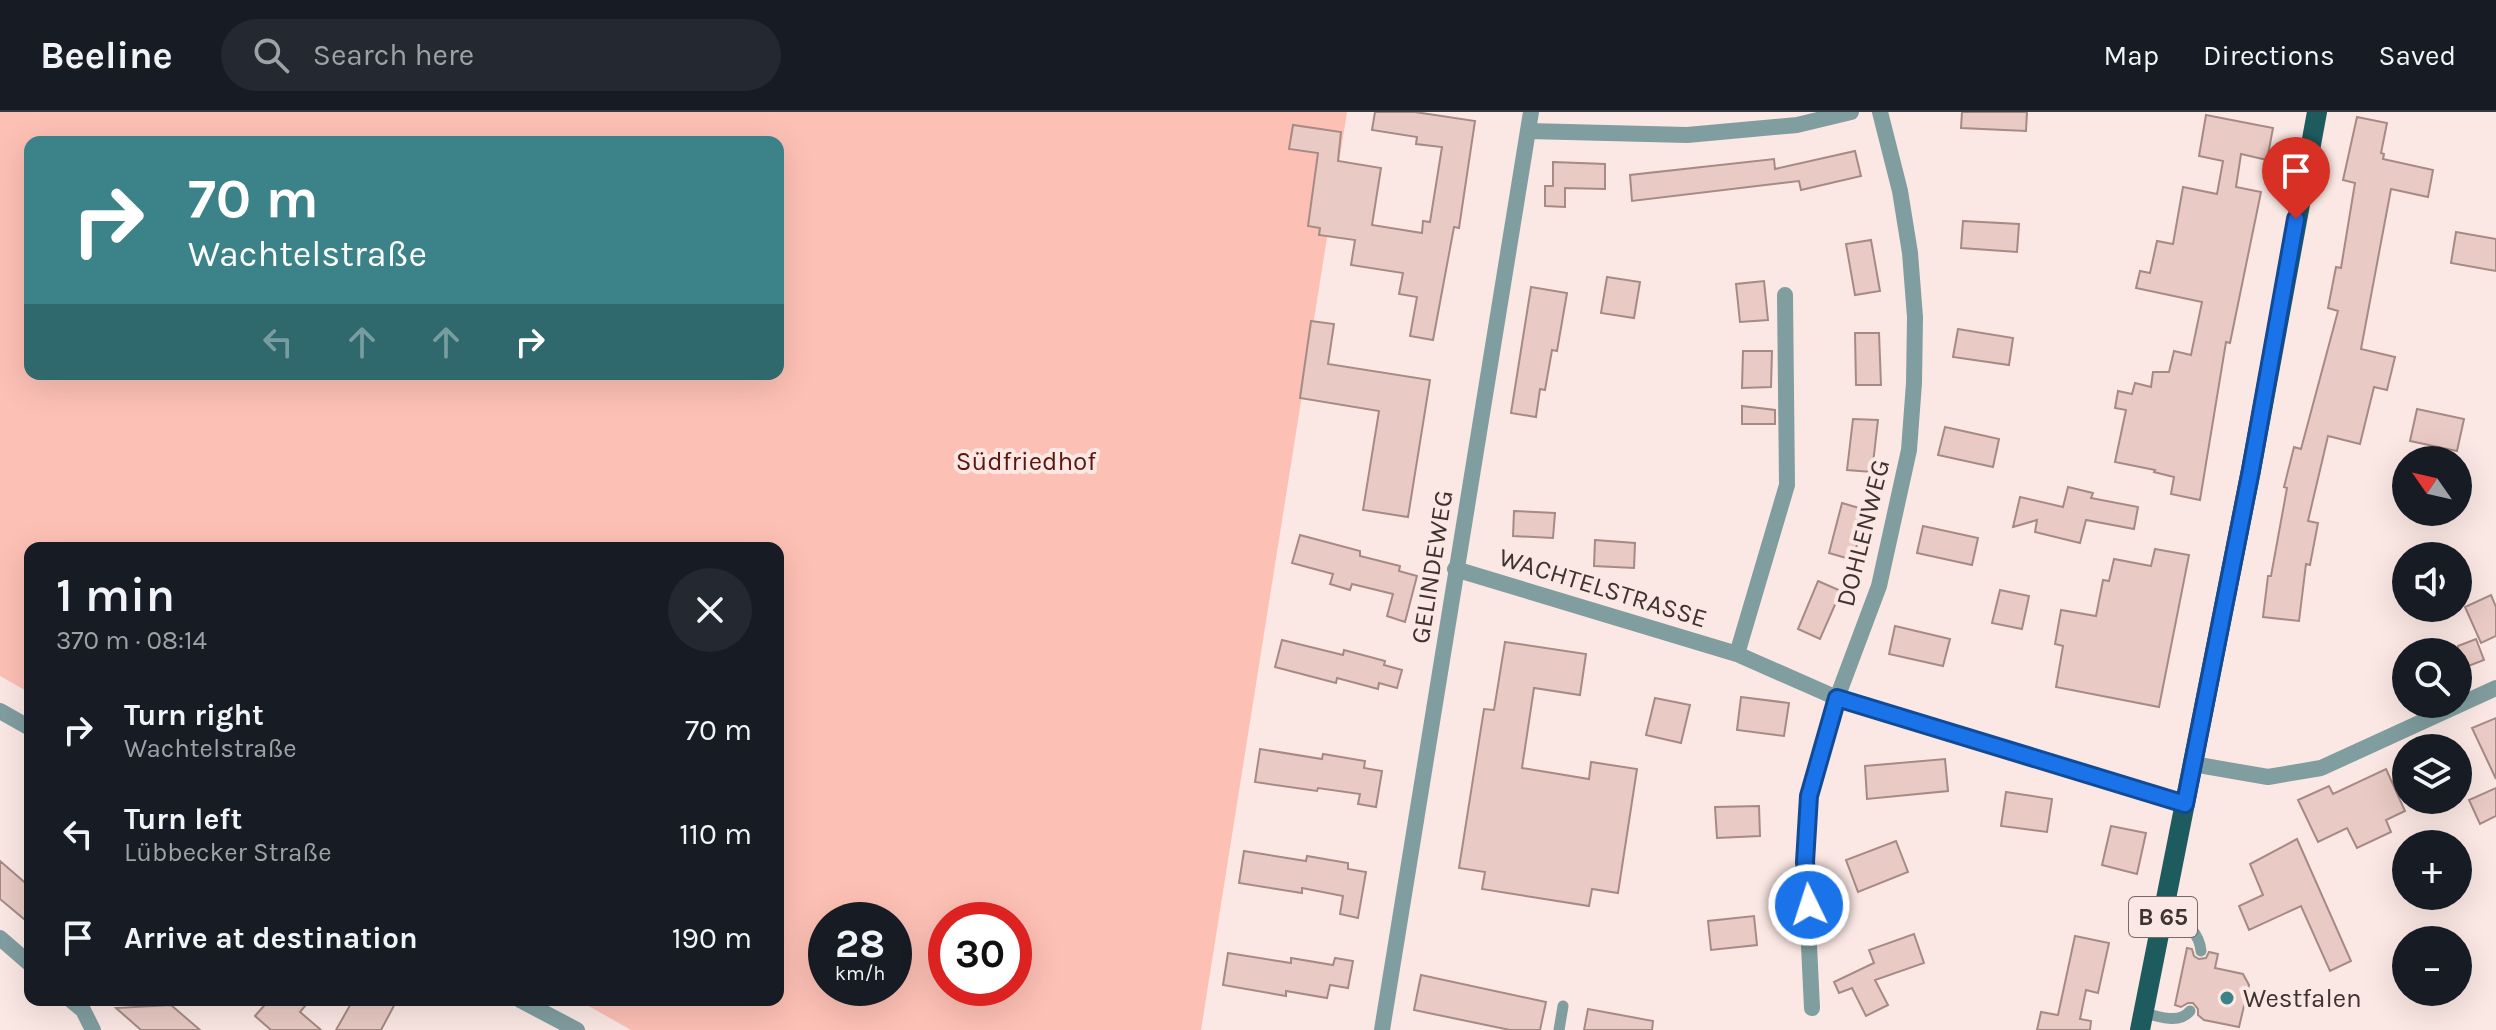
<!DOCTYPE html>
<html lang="en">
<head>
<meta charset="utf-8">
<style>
	body { margin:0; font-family:Karla,sans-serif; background:#242831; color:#f1f3f6; height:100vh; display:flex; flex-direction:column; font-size:30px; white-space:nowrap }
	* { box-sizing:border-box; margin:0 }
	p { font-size:26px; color:#9ea1a6 }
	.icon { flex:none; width:44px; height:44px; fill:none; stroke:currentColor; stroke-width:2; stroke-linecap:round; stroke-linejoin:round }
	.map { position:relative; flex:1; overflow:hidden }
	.details { position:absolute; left:24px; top:430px; width:760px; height:464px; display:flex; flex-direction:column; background:#171b24; border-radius:16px; box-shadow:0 8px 32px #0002 }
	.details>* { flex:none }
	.banner { position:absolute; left:24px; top:24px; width:760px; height:244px; border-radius:16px; box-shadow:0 8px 32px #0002; background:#3b8389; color:#fff; overflow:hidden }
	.needle { width:52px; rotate:304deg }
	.controls { position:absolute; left:2392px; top:334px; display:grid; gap:16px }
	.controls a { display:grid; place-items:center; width:80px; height:80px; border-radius:50%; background:#171b24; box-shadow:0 8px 32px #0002; font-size:40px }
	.speed { position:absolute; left:808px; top:790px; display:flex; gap:16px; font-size:40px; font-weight:700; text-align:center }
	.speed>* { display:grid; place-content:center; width:104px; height:104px; border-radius:50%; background:#171b24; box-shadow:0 8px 32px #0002; line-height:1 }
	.speed small { font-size:20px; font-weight:400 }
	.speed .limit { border:12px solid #d22; background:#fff; color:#111 }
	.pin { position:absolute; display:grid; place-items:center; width:68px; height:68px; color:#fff; margin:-82px -34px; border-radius:50% 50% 50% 0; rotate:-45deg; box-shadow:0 0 8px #0007 }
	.pin .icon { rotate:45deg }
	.me { position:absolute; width:88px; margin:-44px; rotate:356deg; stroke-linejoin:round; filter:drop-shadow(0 0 6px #0008) }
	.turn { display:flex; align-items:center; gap:28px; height:168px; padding:0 32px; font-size:36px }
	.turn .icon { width:104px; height:104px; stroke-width:2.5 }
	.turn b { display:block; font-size:56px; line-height:68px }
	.lanes { display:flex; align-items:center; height:76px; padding:0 32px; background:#0003; justify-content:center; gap:40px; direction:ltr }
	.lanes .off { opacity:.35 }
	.round { display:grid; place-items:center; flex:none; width:84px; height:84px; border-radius:42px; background:#242831 }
	.summary { display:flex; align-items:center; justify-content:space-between; height:136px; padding:0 32px }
	h1 { font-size:48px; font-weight:600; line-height:60px }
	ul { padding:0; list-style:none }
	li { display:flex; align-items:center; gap:24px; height:104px; padding:0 32px }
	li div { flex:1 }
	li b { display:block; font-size:30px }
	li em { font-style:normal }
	header { display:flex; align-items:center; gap:48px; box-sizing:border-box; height:112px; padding:0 40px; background:#171b24; border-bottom:2px solid #363941 }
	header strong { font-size:38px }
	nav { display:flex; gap:44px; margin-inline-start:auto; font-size:28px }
	.search { width:560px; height:72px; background:#242831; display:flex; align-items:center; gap:20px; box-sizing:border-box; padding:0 28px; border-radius:44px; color:#9ea1a6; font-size:30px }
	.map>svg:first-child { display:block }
	.green { fill:#fdc0b5; fill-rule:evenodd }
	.building { fill:#e9cac4; stroke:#a68a84; stroke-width:2 }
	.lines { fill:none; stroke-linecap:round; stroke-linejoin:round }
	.service { stroke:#809d9f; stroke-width:11 }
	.minor { stroke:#809d9f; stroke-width:16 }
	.tertiary { stroke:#809d9f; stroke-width:16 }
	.primary { stroke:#1d5b5f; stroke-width:20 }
	.route-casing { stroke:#114b97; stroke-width:20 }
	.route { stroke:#1a73e8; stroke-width:14 }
	.poi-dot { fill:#3b8389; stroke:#fbe8e4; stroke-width:3 }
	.labels { text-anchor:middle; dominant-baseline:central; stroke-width:8; stroke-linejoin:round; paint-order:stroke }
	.shield { fill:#fbe8e4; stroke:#776967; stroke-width:2 }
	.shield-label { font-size:24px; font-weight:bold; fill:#3f3331 }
	.park-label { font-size:26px; fill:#5c160d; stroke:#fbe8e4 }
	.street-label { font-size:26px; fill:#3f3331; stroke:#fbe8e4 }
	.poi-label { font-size:26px; fill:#3f3331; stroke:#fbe8e4; text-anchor:start }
</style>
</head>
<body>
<header>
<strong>Beeline</strong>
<div class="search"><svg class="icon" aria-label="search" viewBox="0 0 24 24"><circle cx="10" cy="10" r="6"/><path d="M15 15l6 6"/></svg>Search here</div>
<nav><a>Map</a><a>Directions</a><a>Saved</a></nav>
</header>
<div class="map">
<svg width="2496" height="918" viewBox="0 0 2496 918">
	<rect width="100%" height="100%" fill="#fbe8e4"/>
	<path class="green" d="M0,0H1347L1201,918H631L578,888H778V436H30V581L0,564ZM30,30H778V262H30ZM826,808H894V876H826ZM946,808H1014V876H946Z"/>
	<path class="building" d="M1375,0H1415L1475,9L1459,116L1454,115L1433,228L1410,224L1417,185L1399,182L1403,161L1351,153L1355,128L1319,123L1320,116L1308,114L1318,41L1289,37L1293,13L1341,20L1338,49L1381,56L1372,113L1422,121L1423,109L1430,110L1442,35L1416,32L1417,25L1372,18Z
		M1962,0H2027L2026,19L1961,16Z
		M2206,3L2273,16L2267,48L2241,42L2236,75L2261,80L2230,231L2226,230L2200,388L2171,382L2174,365L2154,360L2155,358L2115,350L2126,298L2115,296L2118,279L2132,282L2135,271L2151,275L2153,260H2169L2174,239L2191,243L2202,190L2136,176L2140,159L2150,161L2157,129L2173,132L2183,75L2217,82L2223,49L2199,44Z
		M2357,5L2387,11L2381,41L2384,42L2383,47L2433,58L2428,85L2391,77L2361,237L2395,245L2387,278L2374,275L2360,332L2328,324L2308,409L2318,411L2310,453L2306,452L2299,509L2263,505L2268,464H2271L2287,376L2284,375L2294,335L2301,337L2338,199L2328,196L2336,155L2341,156L2355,71L2343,68Z
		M1855,39L1861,64L1801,78L1799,69L1632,89L1630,63L1774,47L1775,57Z
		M1553,50L1605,52V77L1565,76V95L1545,94V74H1553Z
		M1963,109L2019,112L2017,140L1961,136Z
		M2456,120L2496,127V159L2451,151Z
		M1871,128L1880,179L1855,183L1846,132Z
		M1607,165L1640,170L1634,206L1601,201Z
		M1764,169L1768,208L1740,210L1736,172Z
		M1531,175L1567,181L1557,239L1552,238L1545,278L1540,277L1536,305L1511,301Z
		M1311,209L1334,212L1328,252L1430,268L1408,405L1363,398L1379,299L1300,286Z
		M1958,217L2013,226L2009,253L1953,245Z
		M1855,221H1879L1881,273H1856Z
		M1743,239H1772L1771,275L1742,276Z
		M1742,294L1775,298V312H1742Z
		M2417,297L2464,307L2457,339L2410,329Z
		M1853,307L1878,308L1872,360L1847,358Z
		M1945,315L1999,327L1993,355L1938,343Z
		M2068,375L2093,381L2091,386L2138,395L2134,417L2086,408L2080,431L2035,420L2037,408L2013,415L2020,385L2063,395Z
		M1842,391L1866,398L1853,448L1829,441Z
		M1514,399L1555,401L1553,426L1513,424Z
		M1923,414L1978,426L1972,453L1917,441Z
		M1300,423L1360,439V444L1400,454L1399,459L1417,464L1405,510L1387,504L1393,482L1352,472L1350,478L1330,472L1333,462L1292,451Z
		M1595,428L1635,431L1634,456L1594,454Z
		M2155,437L2189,443L2159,595L2056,575L2063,534L2055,532L2061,498L2096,504L2103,468L2109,469L2114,447L2151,454Z
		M1818,469L1841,479L1820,527L1798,517Z
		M2000,478L2029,484L2022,517L1992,511Z
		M2491,483L2496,495V524L2481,531L2465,495Z
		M1895,514L1950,527L1943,554L1889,542Z
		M2476,527L2484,548L2458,558V534Z
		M1282,528L1343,543L1344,538L1385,549L1384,553L1402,558L1397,576L1379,571L1378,577L1337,566L1336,571L1275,555Z
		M1505,530L1586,542L1580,583L1534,576L1522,656L1589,667L1591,650L1637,657L1618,781L1592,777L1589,794L1482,777L1485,760L1459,756L1484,597L1494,598Z
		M1741,585L1789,591L1784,624L1737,618Z
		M1655,586L1690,593L1681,631L1646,623Z
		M2496,606V667L2472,616Z
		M1260,637L1322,647L1323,642L1365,649L1364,656L1382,659L1376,695L1358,692L1360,682L1318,676L1317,679L1255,670Z
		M1945,647L1948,679L1867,687L1865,654Z
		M2386,657L2405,699L2386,708L2391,720L2357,736L2347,716L2318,730L2298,688L2329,674L2333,682Z
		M2496,676V704L2480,712L2469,688Z
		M2006,680L2052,687L2047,720L2001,714Z
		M1759,694L1760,724L1717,726L1715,695Z
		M2111,714L2146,721L2137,762L2102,753Z
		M2297,727L2351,849L2330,859L2301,794L2249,818L2239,794L2263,783L2250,752Z
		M1896,729L1908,760L1858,780L1846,748Z
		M1244,739L1306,749L1307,744L1348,751V757L1366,760L1358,806L1340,802L1343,784L1302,776V781L1239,771Z
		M0,749L30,775V812L0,787Z
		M1754,804L1757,833L1711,838L1708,809Z
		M1914,822L1924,851L1875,868L1888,893L1866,904L1852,876L1839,881L1834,870L1874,851L1869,838Z
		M2075,824L2109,831L2098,881L2086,878L2080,907L2091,909L2090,918H2037L2041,900L2058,903Z
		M2187,836L2192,837L2194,844L2199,847L2206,846L2209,840L2218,842L2215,856L2243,862L2249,873L2239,915L2204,908L2198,903V897L2193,891H2188L2181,895L2175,893Z
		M1228,841L1291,851V846L1333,853L1335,846L1353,849L1348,876L1330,873L1327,886L1286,879V884L1223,873Z
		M1421,863L1546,890L1540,918H1510L1414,898Z
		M269,888H310L300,900L321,918H271L255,904Z
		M353,888H397L381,918H336Z
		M171,893L200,918H141L116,896Z
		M1588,897L1653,909L1652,918H1584Z"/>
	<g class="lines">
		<path class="service" d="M2165,795C2181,808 2199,817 2201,839
			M2143,901C2159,904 2178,913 2190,899
			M1559,918L1563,894"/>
		<path class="minor" d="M1528,19L1687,23L1797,13L1851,0
			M1455,457L1737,542L1837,586L2185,692
			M1737,542L1787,373L1785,183
			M2193,652L2268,665L2321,656L2496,576
			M0,826L30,852
			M71,888L83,898L93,918
			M1812,896L1805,750L1809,684L1837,586L1879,474L1909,338L1914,271L1915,205L1910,141L1900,79L1880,0
			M1382,918L1531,0"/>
		<path class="tertiary" d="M0,599L30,616
			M520,888L577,918"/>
		<path class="primary" d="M2140,918L2251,358L2317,0"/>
	</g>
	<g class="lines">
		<defs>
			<path id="route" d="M1809,793L1805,750L1809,684L1837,586L2185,692L2251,358L2296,107"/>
		</defs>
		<use href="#route" class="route-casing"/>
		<use href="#route" class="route"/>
	</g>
	<circle class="poi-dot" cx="2227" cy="886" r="8"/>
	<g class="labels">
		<rect class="shield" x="2129" y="785" width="68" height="40" rx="6"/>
		<g class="shield-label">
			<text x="2163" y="805">B 65</text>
		</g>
		<g class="park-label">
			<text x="1026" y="349">Südfriedhof</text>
		</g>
		<g class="street-label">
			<text transform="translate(1863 421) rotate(-76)">DOHLENWEG</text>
			<text transform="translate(1432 455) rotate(-81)">GELINDEWEG</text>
			<text transform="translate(1603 476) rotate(17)">WACHTELSTRASSE</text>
		</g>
		<g class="poi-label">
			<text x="2243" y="886">Westfalen</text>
		</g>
	</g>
</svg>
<div class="controls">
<a><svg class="needle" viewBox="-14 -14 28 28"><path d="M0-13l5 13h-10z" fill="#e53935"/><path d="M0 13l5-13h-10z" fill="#9ea1a6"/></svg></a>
<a><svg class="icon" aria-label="sound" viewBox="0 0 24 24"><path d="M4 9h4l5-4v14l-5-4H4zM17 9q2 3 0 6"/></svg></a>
<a><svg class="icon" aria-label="search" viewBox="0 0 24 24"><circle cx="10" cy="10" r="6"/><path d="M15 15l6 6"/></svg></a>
<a><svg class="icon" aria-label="layers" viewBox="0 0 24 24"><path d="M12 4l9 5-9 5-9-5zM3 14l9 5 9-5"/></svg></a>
<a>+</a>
<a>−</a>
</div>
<div class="speed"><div>28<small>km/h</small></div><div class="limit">30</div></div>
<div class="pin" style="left:2296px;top:107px;background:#d93025"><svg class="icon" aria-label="arrive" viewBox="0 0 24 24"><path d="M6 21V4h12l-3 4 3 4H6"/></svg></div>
<svg class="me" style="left:1809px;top:793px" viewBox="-20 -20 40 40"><circle r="17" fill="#1a73e8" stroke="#fff" stroke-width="3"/><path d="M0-11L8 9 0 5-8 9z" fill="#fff"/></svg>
<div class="banner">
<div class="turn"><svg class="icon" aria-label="right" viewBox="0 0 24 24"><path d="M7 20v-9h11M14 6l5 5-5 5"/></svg><div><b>70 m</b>Wachtelstraße</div></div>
<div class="lanes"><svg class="icon off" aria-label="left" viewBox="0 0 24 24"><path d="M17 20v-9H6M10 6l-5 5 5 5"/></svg><svg class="icon off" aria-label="ahead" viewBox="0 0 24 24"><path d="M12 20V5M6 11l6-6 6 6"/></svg><svg class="icon off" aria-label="ahead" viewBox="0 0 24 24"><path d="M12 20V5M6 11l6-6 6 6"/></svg><svg class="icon" aria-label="right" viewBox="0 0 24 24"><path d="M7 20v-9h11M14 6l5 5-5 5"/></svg></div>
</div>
<section class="details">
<div class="summary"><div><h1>1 min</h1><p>370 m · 08:14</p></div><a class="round"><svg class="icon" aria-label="close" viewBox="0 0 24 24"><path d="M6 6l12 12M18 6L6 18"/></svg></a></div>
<ul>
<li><svg class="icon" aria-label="right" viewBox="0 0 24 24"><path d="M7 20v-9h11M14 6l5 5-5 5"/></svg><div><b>Turn right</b><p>Wachtelstraße</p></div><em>70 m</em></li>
<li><svg class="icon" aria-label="left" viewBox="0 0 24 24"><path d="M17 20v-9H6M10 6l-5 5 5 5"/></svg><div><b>Turn left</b><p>Lübbecker Straße</p></div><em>110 m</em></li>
<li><svg class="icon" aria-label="arrive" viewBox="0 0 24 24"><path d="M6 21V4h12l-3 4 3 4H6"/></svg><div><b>Arrive at destination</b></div><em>190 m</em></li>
</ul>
</section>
</div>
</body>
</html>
